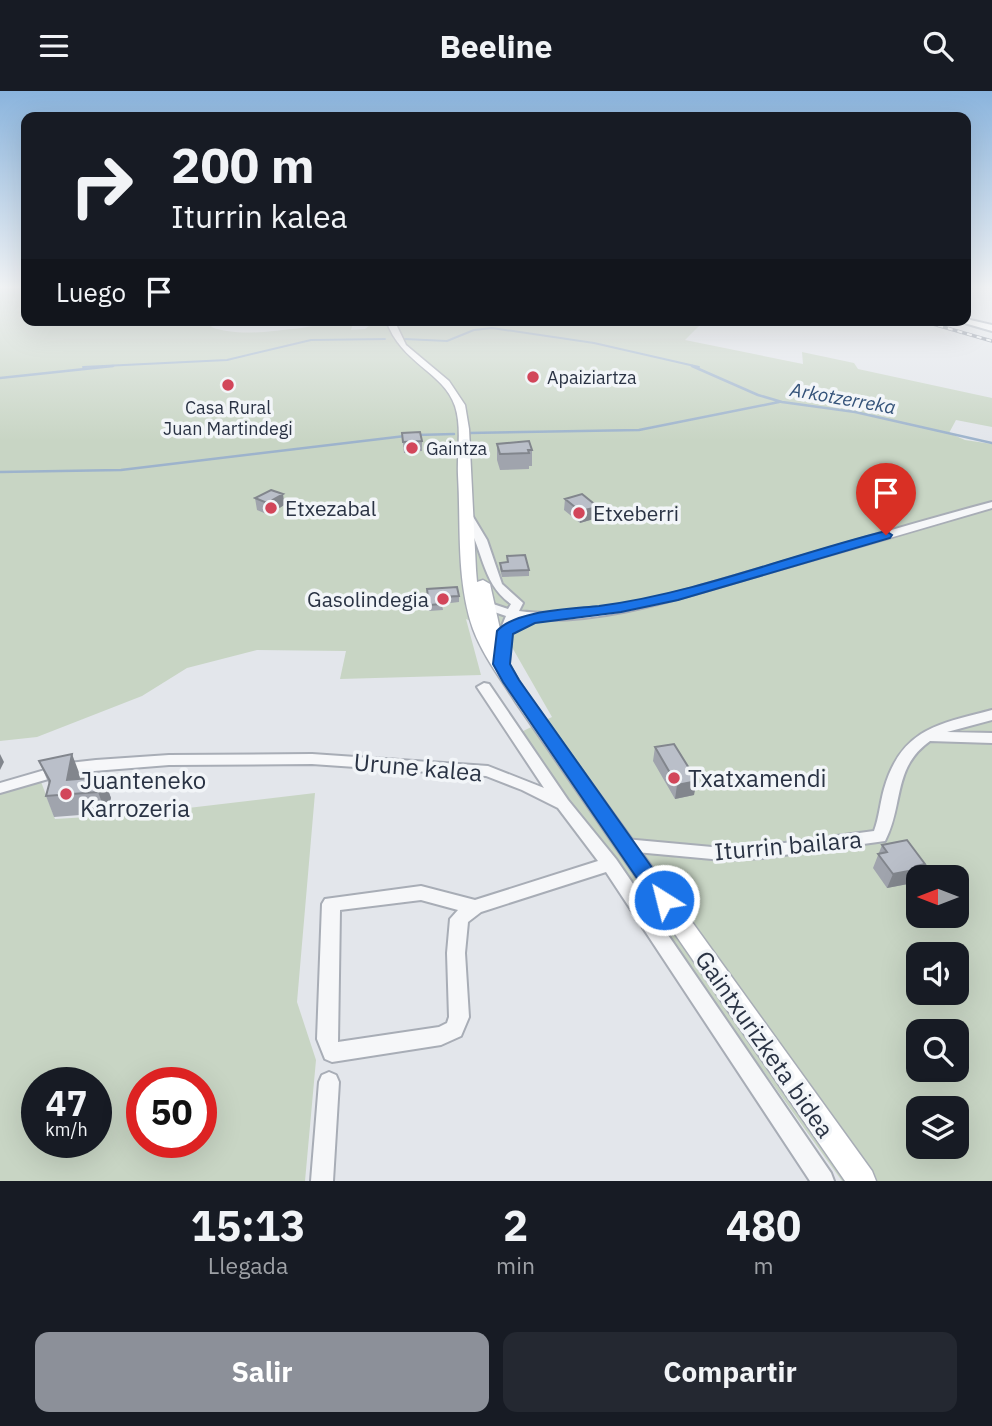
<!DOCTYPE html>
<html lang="es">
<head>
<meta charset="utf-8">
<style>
	body { margin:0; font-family:"IBM Plex Sans",sans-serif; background:#242831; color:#f1f3f6; height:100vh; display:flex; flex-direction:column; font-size:26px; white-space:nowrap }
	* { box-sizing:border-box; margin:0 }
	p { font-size:23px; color:#9ea1a6 }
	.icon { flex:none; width:38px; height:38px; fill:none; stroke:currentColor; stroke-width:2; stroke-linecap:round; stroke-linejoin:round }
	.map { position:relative; height:1090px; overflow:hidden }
	.drawer { display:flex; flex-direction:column; background:#171b24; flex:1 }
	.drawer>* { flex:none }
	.top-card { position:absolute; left:21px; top:21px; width:950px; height:214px; border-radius:14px; box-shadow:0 7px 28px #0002; background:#171b24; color:#f1f3f6; overflow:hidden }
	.needle { width:46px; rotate:270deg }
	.tools { position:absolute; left:906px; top:774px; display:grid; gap:14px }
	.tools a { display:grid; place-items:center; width:63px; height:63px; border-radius:14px; background:#171b24; box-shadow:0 7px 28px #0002; font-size:35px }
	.speed { position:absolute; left:21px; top:976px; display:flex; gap:14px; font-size:35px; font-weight:700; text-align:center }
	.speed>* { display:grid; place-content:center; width:91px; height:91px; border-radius:50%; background:#171b24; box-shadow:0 7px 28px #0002; line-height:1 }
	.speed small { font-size:18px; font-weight:400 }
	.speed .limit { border:10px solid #d22; background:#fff; color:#111 }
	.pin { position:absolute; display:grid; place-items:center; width:60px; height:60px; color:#fff; margin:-72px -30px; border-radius:50% 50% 50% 0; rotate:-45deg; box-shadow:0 0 7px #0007 }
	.pin .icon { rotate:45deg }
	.me { position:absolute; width:77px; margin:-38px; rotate:324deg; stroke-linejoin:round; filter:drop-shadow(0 0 5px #0008) }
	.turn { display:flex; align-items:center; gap:24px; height:147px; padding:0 35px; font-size:32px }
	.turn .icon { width:91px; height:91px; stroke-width:2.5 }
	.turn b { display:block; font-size:49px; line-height:60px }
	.then { display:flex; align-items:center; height:66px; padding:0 35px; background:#0003; gap:14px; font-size:26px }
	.eta { display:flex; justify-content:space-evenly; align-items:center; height:119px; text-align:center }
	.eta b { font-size:42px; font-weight:700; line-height:49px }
	.primary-button { display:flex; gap:14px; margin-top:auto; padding:14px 35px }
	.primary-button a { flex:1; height:80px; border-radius:14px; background:#8c9099; color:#fff; font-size:28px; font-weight:700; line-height:80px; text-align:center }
	.primary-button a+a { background:#242831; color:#f1f3f6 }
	header { display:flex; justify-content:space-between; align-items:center; height:91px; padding:0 35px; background:#171b24; font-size:32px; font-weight:700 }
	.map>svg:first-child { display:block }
	.green { fill:#c8d5c4; fill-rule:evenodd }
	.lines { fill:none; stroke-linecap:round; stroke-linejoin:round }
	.stream-far1 { stroke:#9db3cc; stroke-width:2 }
	.stream { stroke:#9db3cc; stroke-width:2.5 }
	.street-casing { stroke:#a8adb6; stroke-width:4 }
	.secondary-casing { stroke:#a8adb6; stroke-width:3 }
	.primary-casing { stroke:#a2aab7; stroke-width:4 }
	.street { fill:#f6f7f9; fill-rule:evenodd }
	.secondary { fill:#fff; fill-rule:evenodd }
	.primary { fill:#fff; fill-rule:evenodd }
	.rail-casing { stroke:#7c8595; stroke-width:3.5 }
	.rail { stroke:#f2f5f8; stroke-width:2; stroke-dasharray:5; stroke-linecap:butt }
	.wall { fill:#a0a4ad }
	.shaded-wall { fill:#82868d }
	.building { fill:#babfc9; stroke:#82868d; stroke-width:2 }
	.route { fill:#1a73e8; stroke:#114b97; stroke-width:2 }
	.poi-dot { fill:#d2465a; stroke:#f2f5f8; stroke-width:2.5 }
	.labels { text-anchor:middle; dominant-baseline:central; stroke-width:7; stroke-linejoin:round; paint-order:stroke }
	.far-poi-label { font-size:18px; fill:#2a3344; stroke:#f2f5f8; text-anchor:start }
	.far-water-label { font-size:19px; font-style:italic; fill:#335279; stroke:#f2f5f8 }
	.poi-label { font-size:21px; fill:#2a3344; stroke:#f2f5f8; text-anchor:start }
	.near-street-label { font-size:24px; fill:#2a3344; stroke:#f2f5f8 }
	.near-poi-label { font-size:24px; fill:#2a3344; stroke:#f2f5f8; text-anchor:start }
</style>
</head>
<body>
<header><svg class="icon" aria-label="menu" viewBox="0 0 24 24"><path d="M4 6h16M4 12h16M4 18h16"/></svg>Beeline<svg class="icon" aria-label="search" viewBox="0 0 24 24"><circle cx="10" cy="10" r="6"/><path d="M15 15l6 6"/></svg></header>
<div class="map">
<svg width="992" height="1090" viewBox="0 0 992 1090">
	<rect width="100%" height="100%" fill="#e3e6eb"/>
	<path class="green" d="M0,197H26V229H218L211,236C235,245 266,241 292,238C312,237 333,227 352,235L351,239L365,238L373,232L366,229H705L685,249L803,273L802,261L854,272L858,278L992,307V336L956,329L949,342L965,349L992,353V1090H842L521,641L552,626L505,544L466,528L481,584L340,588L346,560L257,559L187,577L142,605L37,646L0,650ZM919,786H957V824H919ZM919,863H957V901H919ZM919,940H957V978H919ZM919,1017H957V1055H919Z
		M40,688L55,728L137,723L315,702L297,911L316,969L305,1090H0V693ZM37,992H96V1052H37ZM142,992H201V1052H142Z"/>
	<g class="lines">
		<path class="stream-far1" d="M405,248L447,250L474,239L492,237L594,252L699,276
			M83,276L227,269L311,249L385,248"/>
		<path class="stream" d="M692,275L758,304L782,311L855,321L992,352
			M0,287L113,275
			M469,342L639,339L779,311
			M416,344L454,343
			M0,381L121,379L405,345"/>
		<defs>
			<path id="street" d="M992,411V417C917,439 842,461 767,482C691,504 596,538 517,527L509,547L507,574L501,578L495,574L497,547L506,525L483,517L481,515L487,511L508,518L511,513C480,491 484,456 463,426L468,423L472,424L487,449L502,493L523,512L519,520C592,530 676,502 745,482C827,458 909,433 992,411Z
				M484,592L489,593L568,709L616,768L831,1082L834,1090H810L606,781L481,821L468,831L465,862L469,926L461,945L441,954L332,971L325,968L317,948L322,813L325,808L421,795L475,809L598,770L558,717L522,699L486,685L312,673L169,674L69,682L0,702V692L69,672L96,669L169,664L312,663L488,675L544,697L477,596ZM421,809L458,819L450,828L447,862L449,926L447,932L439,936L338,951L340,819Z
				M992,619V629L947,641L992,642V652L930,650C892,677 904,714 885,750L762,767L723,769L625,760L619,758L617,754L619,750L625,748L723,757L762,755L874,740C879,727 880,712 884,698C901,638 938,633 992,619Z
				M329,981L336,984L339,991L333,1090H311L319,991L322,984Z"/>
			<path id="secondary" d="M386,229H394L406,254L449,290L465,314L469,338L476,479L477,491L483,489L490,493L502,547L495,551L498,556L528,604L872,1080L876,1090H845L516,612C501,588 483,565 473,538C456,489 461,435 458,384C457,362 462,336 455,315C443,280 401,273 386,229Z"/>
			<path id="primary" d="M966,228L992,234V240L954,229Z"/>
		</defs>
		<use href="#street" class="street-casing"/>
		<use href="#secondary" class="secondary-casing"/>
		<use href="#primary" class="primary-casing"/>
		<use href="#street" class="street"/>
		<use href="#secondary" class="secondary"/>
		<use href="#primary" class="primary"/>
		<defs>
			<path id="rail" d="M919,229L992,250"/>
		</defs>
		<use href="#rail" class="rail-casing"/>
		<use href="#rail" class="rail"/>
	</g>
	<path class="wall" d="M402,342L422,350V360L404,362Z
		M497,353L532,359V375H529V378L500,379L497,369Z
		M283,403L284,414L269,424L257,419L255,407Z
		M565,408L598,416L597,427L580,432L564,419Z
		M507,465L529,479V485L502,486L500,478V472L507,471Z
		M427,498L459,505V511L442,513L443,519L429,520Z
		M655,656L694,704L675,708L653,670Z
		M39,670L80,684V688L103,686L111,707L106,722L54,726L46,705L49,693Z
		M882,754L914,788L913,792L887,797L873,777Z"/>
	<path class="shaded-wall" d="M283,403L284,414L269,424L267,412Z
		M598,416L597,427L580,432V420Z
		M0,663L4,671L0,679Z
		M72,663L80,684L77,703L67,689Z
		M103,686L111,707L106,722L98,701Z
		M697,690L694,704L675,708L677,694Z
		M925,773L919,787L914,788L913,792L887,797L893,783Z"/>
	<path class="building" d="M420,341L422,350L403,351L402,342Z
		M529,350L532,359H528L529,362L500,363L497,353Z
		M271,399L283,403L267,412L255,407Z
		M582,403L598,416L580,420L565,408Z
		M525,464L529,479L502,480L500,472L508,471L507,465Z
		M457,496L459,505L441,506L442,513L429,514L427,498Z
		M674,653L697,690L677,694L655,656Z
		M72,663L67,689L103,686L98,701L46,705L50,690L39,670Z
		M907,749L925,773L916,775L919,778L893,783L878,763L887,761L882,754Z"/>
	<linearGradient id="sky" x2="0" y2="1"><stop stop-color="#8ab4dd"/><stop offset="0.56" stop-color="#f2f4f6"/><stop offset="1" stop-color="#f2f4f6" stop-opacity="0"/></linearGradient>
	<rect width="992" height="350" fill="url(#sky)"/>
	<path class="route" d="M886,440L892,444L890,447L678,509L621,521L535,532L513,543L510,573L519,589L675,809L672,815L664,818L656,815L503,591L493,573L497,540C516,519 571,518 599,515C697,502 790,464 886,440Z"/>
	<g class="poi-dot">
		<circle cx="533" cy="286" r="7"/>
		<circle cx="228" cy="294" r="7"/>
		<circle cx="412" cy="357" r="7"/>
		<circle cx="271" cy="417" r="7"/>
		<circle cx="579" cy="422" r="7"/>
		<circle cx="443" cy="508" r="7"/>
		<circle cx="674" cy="687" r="7"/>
		<circle cx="66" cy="703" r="7"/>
	</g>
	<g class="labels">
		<g class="far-poi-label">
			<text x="547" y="286">Apaiziartza</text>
			<text x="228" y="316" text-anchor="middle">Casa Rural<tspan x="228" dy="21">Juan Martindegi</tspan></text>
			<text x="426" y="357">Gaintza</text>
		</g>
		<g class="far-water-label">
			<text transform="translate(843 307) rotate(10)">Arkotzerreka</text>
		</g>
		<g class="poi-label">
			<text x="285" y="417">Etxezabal</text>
			<text x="593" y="422">Etxeberri</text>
			<text x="429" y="508" text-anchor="end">Gasolindegia</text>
		</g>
		<g class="near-street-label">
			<text transform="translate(418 676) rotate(5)">Urune kalea</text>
			<text transform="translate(788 754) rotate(-5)">Iturrin bailara</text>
			<text transform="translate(765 953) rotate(55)">Gaintxurizketa bidea</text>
		</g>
		<g class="near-poi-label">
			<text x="688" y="687">Txatxamendi</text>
			<text x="80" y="689">Juanteneko<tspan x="80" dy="28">Karrozeria</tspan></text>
		</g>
	</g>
</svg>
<div class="tools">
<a><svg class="needle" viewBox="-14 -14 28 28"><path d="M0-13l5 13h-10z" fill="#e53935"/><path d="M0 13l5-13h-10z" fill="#9ea1a6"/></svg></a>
<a><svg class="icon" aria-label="sound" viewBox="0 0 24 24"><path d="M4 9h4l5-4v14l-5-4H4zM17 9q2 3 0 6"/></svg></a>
<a><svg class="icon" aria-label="search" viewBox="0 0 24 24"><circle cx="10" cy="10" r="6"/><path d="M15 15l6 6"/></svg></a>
<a><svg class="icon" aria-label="layers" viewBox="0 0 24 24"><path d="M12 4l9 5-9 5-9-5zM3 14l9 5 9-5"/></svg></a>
</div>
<div class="speed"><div>47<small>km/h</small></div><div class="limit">50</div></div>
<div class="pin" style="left:886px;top:444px;background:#d93025"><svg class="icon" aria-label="arrive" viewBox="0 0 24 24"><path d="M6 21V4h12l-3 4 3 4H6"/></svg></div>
<svg class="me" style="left:664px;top:809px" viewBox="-20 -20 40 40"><circle r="17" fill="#1a73e8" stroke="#fff" stroke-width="3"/><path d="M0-11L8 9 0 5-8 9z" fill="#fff"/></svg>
<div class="top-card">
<div class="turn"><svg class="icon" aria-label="right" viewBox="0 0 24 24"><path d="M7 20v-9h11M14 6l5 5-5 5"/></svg><div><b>200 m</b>Iturrin kalea</div></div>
<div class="then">Luego<svg class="icon" aria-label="arrive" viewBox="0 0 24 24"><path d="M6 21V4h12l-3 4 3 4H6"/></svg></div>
</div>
</div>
<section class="drawer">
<div class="eta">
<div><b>15:13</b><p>Llegada</p></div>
<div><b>2</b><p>min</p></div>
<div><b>480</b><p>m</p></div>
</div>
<div class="primary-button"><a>Salir</a><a>Compartir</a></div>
</section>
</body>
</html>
